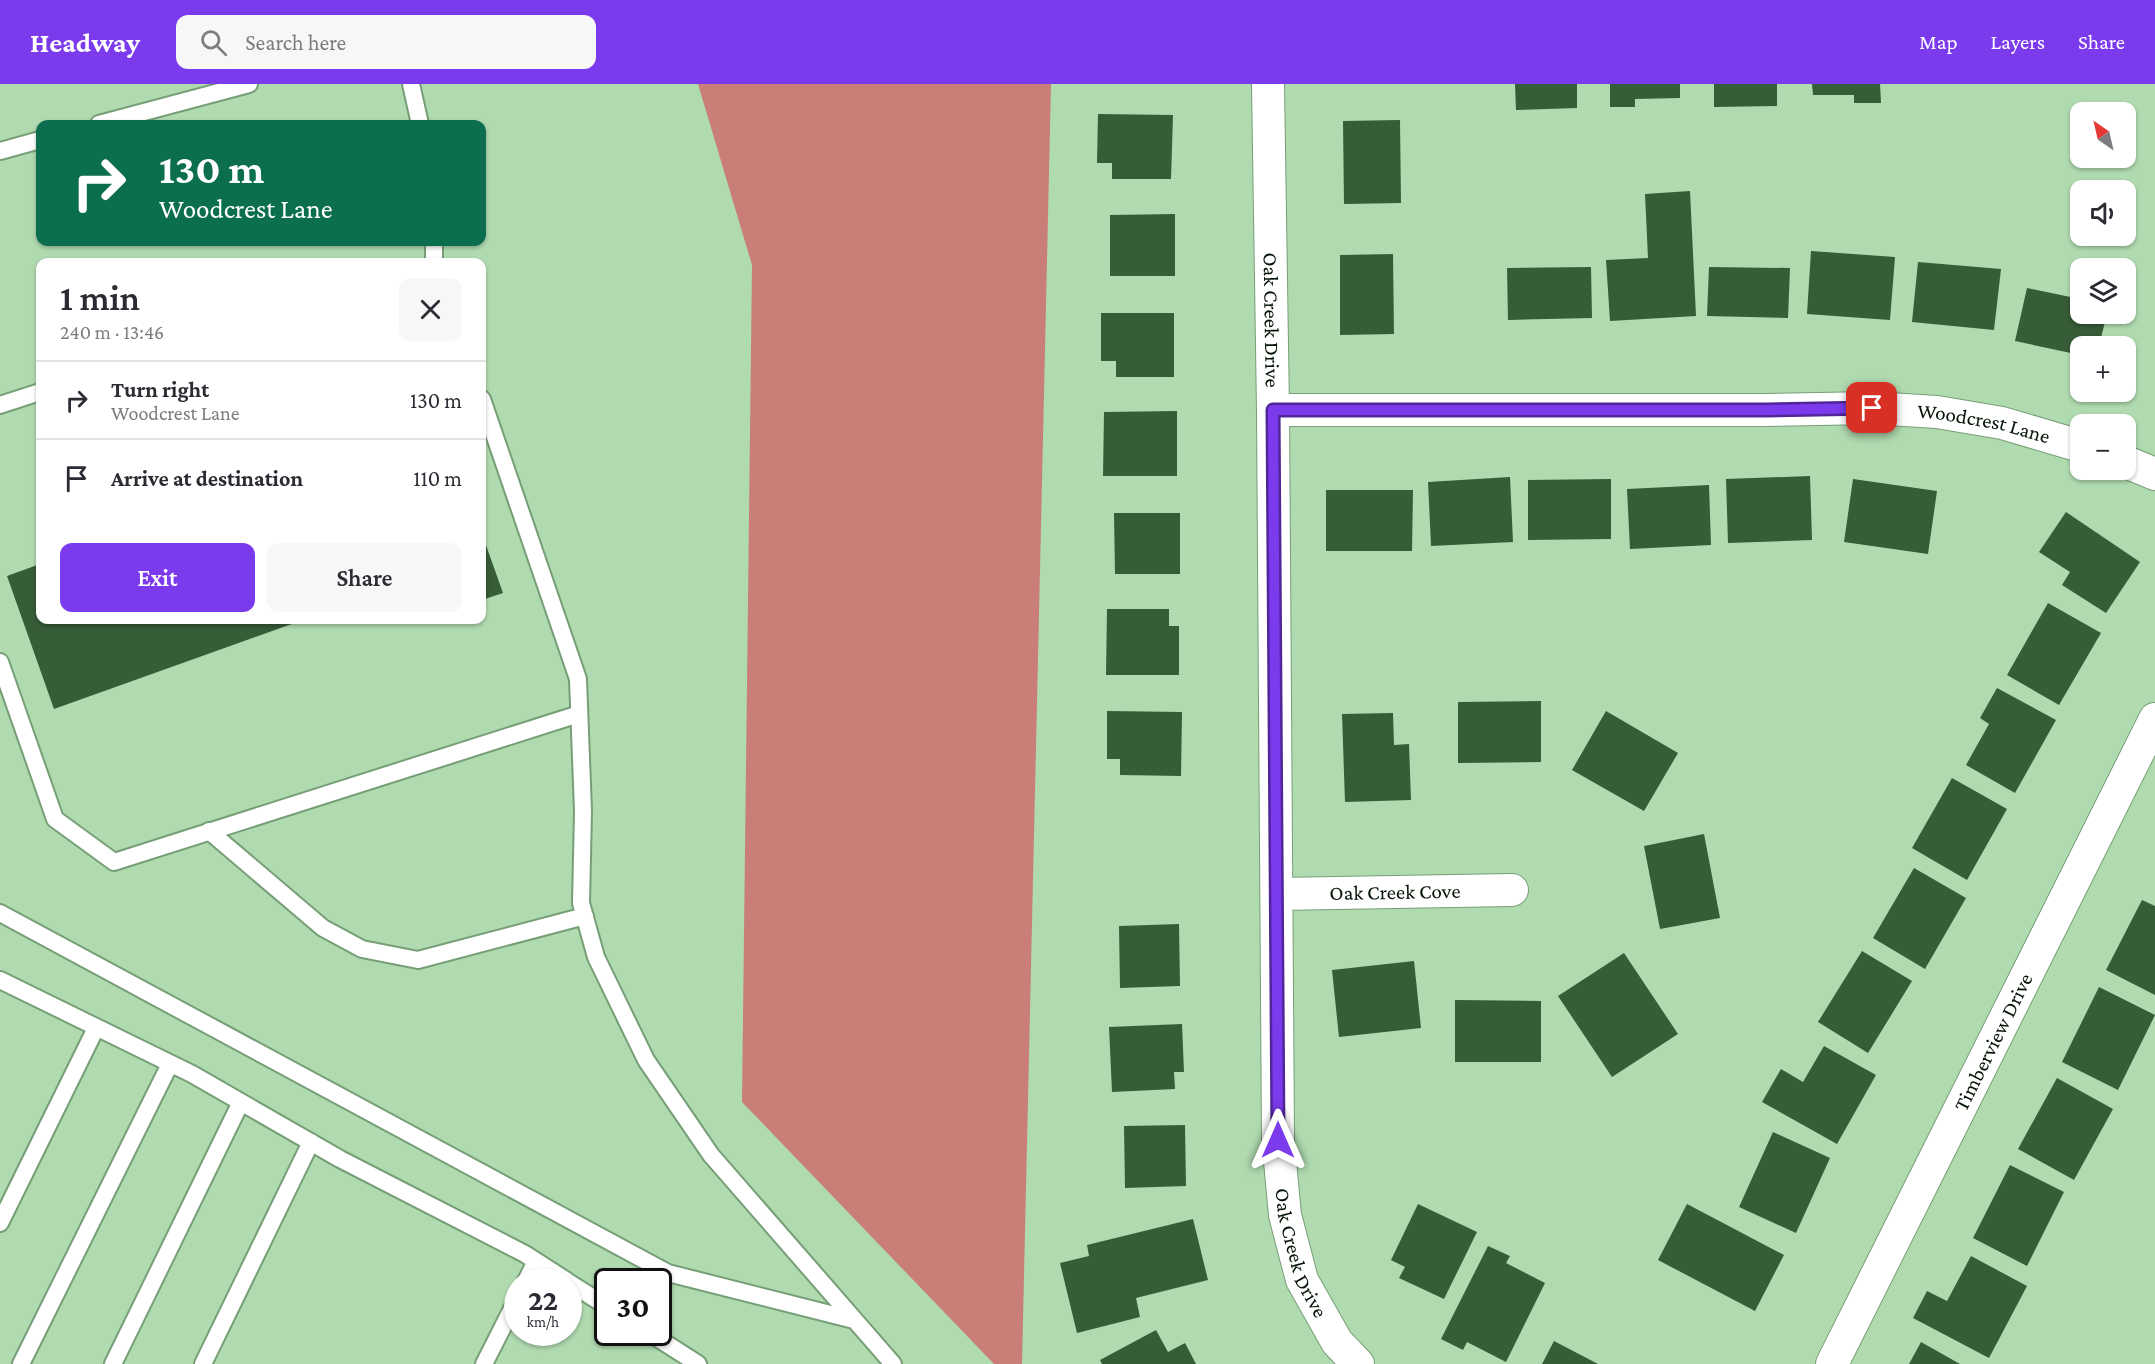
<!DOCTYPE html>
<html lang="en">
<head>
<meta charset="utf-8">
<style>
	body { margin:0; font-family:"Crimson Pro",serif; background:#f7f7f7; color:#2b2b33; height:100vh; display:flex; flex-direction:column; font-size:22px; white-space:nowrap }
	* { box-sizing:border-box; margin:0 }
	p { font-size:20px; color:#7c7c81 }
	.icon { flex:none; width:33px; height:33px; fill:none; stroke:currentColor; stroke-width:2; stroke-linecap:round; stroke-linejoin:round }
	.map { position:relative; flex:1; overflow:hidden }
	.sheet { position:absolute; left:36px; top:174px; width:450px; height:366px; display:flex; flex-direction:column; background:#fff; border-radius:12px; box-shadow:0 2px 4px #0004 }
	.sheet>* { flex:none }
	.guide { position:absolute; left:36px; top:36px; width:450px; height:126px; border-radius:12px; box-shadow:0 2px 4px #0004; background:#0b6e4f; color:#fff; overflow:hidden }
	.needle { width:39px; rotate:326deg }
	.buttons { position:absolute; left:2070px; top:18px; display:grid; gap:12px }
	.buttons a { display:grid; place-items:center; width:66px; height:66px; border-radius:12px; background:#fff; box-shadow:0 2px 4px #0004; font-size:30px }
	.speed { position:absolute; left:504px; top:1184px; display:flex; gap:12px; font-size:30px; font-weight:700; text-align:center }
	.speed>* { display:grid; place-content:center; width:78px; height:78px; border-radius:50%; background:#fff; box-shadow:0 2px 4px #0004; line-height:1 }
	.speed small { font-size:15px; font-weight:400 }
	.speed .limit { border:3px solid #111; border-radius:9px; background:#fff; color:#111 }
	.pin { position:absolute; display:grid; place-items:center; width:51px; height:51px; color:#fff; margin:-26px; border-radius:12px; box-shadow:0 3px 9px #0006 }
	.me { position:absolute; width:66px; margin:-33px; rotate:0deg; stroke-linejoin:round; filter:drop-shadow(0 0 4px #0008) }
	.turn { display:flex; align-items:center; gap:21px; height:126px; padding:0 24px; font-size:27px }
	.turn .icon { width:78px; height:78px; stroke-width:2.5 }
	.turn b { display:block; font-size:42px; line-height:51px }
	.round { display:grid; place-items:center; flex:none; width:63px; height:63px; border-radius:12px; background:#f7f7f7 }
	.headline { display:flex; align-items:center; justify-content:space-between; height:102px; padding:0 24px }
	h1 { font-size:36px; font-weight:600; line-height:45px }
	.action { display:flex; gap:12px; margin-top:auto; padding:12px 24px }
	.action a { flex:1; height:69px; border-radius:12px; background:#7c3aed; color:#fff; font-size:24px; font-weight:600; line-height:69px; text-align:center }
	.action a+a { background:#f7f7f7; color:#2b2b33 }
	ul { padding:0; list-style:none }
	li { display:flex; align-items:center; gap:18px; height:78px; padding:0 24px; border-top:2px solid #e1e1e2 }
	li div { flex:1 }
	li b { display:block; font-size:22px }
	li em { font-style:normal }
	header { display:flex; align-items:center; gap:36px; box-sizing:border-box; height:84px; padding:0 30px; background:#7c3aed; color:#fff }
	header strong { font-size:28px }
	nav { display:flex; gap:33px; margin-inline-start:auto; font-size:21px }
	.search { width:420px; height:54px; background:#f7f7f7; display:flex; align-items:center; gap:15px; box-sizing:border-box; padding:0 21px; border-radius:12px; color:#7c7c81; font-size:22px }
	.map>svg:first-child { display:block }
	.forest { fill:#c97e78 }
	.building { fill:#375c38 }
	.lines { fill:none; stroke-linecap:round; stroke-linejoin:round }
	.lane-casing { stroke:#779f77; stroke-width:20 }
	.street-casing { stroke:#779f77; stroke-width:34 }
	.lane { stroke:#fff; stroke-width:16 }
	.street { stroke:#fff; stroke-width:32 }
	.route-casing { stroke:#51269a; stroke-width:15 }
	.route { stroke:#7c3aed; stroke-width:10 }
	.labels { text-anchor:middle; dominant-baseline:central; stroke-width:6; stroke-linejoin:round; paint-order:stroke }
	.street-label { font-size:21px; fill:#051406; stroke:#b0dab0 }
</style>
</head>
<body>
<header>
<strong>Headway</strong>
<div class="search"><svg class="icon" aria-label="search" viewBox="0 0 24 24"><circle cx="10" cy="10" r="6"/><path d="M15 15l6 6"/></svg>Search here</div>
<nav><a>Map</a><a>Layers</a><a>Share</a></nav>
</header>
<div class="map">
<svg width="2155" height="1280" viewBox="0 0 2155 1280">
	<rect width="100%" height="100%" fill="#b0dab0"/>
	<path class="forest" d="M698,0H1051L1022,1280H994L742,1018L752,181Z"/>
	<path class="building" d="M1515,0H1577V24L1516,26Z
		M1610,0H1680V14L1635,15V23H1610Z
		M1714,0H1777V22L1714,23Z
		M1812,0H1880L1881,19H1854V11H1813Z
		M1098,30L1173,31L1171,95H1112V79H1097Z
		M1400,36L1401,119L1344,120L1343,37Z
		M1690,107L1696,232L1610,237L1606,176L1648,174L1645,110Z
		M1175,130V192H1110V131Z
		M1811,167L1895,173L1890,236L1807,230Z
		M1393,170L1394,250L1340,251V171Z
		M1918,178L2001,185L1994,246L1912,238Z
		M1591,183L1592,234L1508,236L1507,184Z
		M1709,183L1790,184L1788,234L1707,232Z
		M2027,204L2080,215V230H2107L2099,262H2080V271L2015,257Z
		M1101,229H1174V293H1116V277H1101Z
		M1177,327V392H1103L1104,328Z
		M1810,392L1812,456L1728,459L1726,395Z
		M1510,393L1513,458L1431,462L1428,398Z
		M1611,395V455L1528,456V396Z
		M1853,395L1937,407L1928,470L1844,458Z
		M1709,401L1711,461L1630,465L1627,405Z
		M1326,406H1413L1412,467H1326Z
		M2066,428L2140,478L2106,529L2062,501L2070,488L2039,468Z
		M1114,429H1180V490H1115Z
		M482,450L503,509L482,516Z
		M40,480V536H303L54,625L7,492Z
		M2048,519L2101,549L2059,621L2007,591Z
		M1107,525H1169V542H1179V591H1106Z
		M1997,604L2056,636L2015,709L1966,681L1989,640L1980,634Z
		M1541,617V678L1458,679V618Z
		M1107,627L1182,628L1181,692L1120,691V675H1107Z
		M1606,627L1678,669L1644,727L1572,686Z
		M1393,629L1394,661L1409,660L1411,716L1345,718L1342,630Z
		M1952,694L2007,725L1967,796L1912,764Z
		M1704,750L1720,834L1660,845L1644,762Z
		M1914,784L1966,814L1925,885L1873,854Z
		M2142,816L2155,822V911L2106,886Z
		M1179,840L1180,902L1120,904L1119,842Z
		M1862,867L1912,897L1868,969L1818,938Z
		M1624,869L1678,950L1612,993L1558,912Z
		M1414,877L1421,944L1339,953L1332,886Z
		M2099,903L2155,931L2118,1006L2062,978Z
		M1455,916L1541,917V978H1455Z
		M1182,940L1184,988H1174L1175,1005L1112,1008L1109,943Z
		M1824,962L1876,991L1837,1060L1762,1018L1781,985L1803,998Z
		M2057,994L2113,1025L2074,1096L2018,1065Z
		M1185,1041L1186,1102L1125,1104L1124,1042Z
		M1773,1048L1830,1074L1796,1149L1739,1123Z
		M2010,1081L2064,1108L2027,1182L1973,1154Z
		M1418,1120L1477,1148L1444,1215L1399,1194L1405,1183L1391,1176Z
		M1687,1120L1784,1171L1755,1227L1658,1176Z
		M1193,1135L1208,1196L1136,1214L1140,1233L1077,1249L1060,1179L1089,1172L1087,1161Z
		M1488,1162L1510,1172L1506,1179L1545,1199L1506,1278L1467,1258L1463,1266L1441,1255Z
		M1971,1172L2027,1202L1989,1274L1913,1234L1927,1207L1947,1217Z
		M1156,1246L1168,1268L1185,1259L1196,1280H1102L1100,1276Z
		M1554,1257L1598,1280H1542Z
		M1921,1258L1960,1280H1909Z"/>
	<g class="lines">
		<defs>
			<path id="lane" d="M411,0L420,40
				M99,40L249,0
				M0,67L40,56
				M434,158V178
				M482,315L578,595L583,727L581,819L596,873L646,976L711,1071L893,1280
				M0,321L40,308
				M0,578L55,735L114,778L579,630
				M209,747L323,844L362,865L418,876L585,832
				M0,829L668,1189L854,1236
				M0,896L192,990L340,1075L525,1170L567,1197
				M0,1139L96,944
				M526,1197L536,1177
				M568,1198L608,1223
				M648,1248L698,1280
				M21,1280L170,980
				M113,1280L241,1018
				M203,1280L311,1058
				M484,1280L518,1213"/>
			<g id="street">
				<path id="s1" d="M1268,0L1273,326L1278,1056L1285,1131L1302,1196L1337,1258L1358,1280"/>
				<path id="s2" d="M1273,326H1767L1872,324L1937,328L2002,339L2080,362"/>
				<path d="M2126,378L2155,390"/>
				<path id="s3" d="M1278,810L1512,806"/>
				<path id="s4" d="M1832,1280L2155,635"/>
			</g>
		</defs>
		<use href="#lane" class="lane-casing"/>
		<use href="#street" class="street-casing"/>
		<use href="#lane" class="lane"/>
		<use href="#street" class="street"/>
	</g>
	<g class="lines">
		<defs>
			<path id="route" d="M1278,1056L1273,326H1767L1872,324"/>
		</defs>
		<use href="#route" class="route-casing"/>
		<use href="#route" class="route"/>
	</g>
	<g class="labels">
		<g class="street-label">
			<text stroke="none"><textPath href="#s1" startOffset="236">Oak Creek Drive</textPath></text>
			<text stroke="none"><textPath href="#s2" startOffset="712">Woodcrest Lane</textPath></text>
			<text stroke="none"><textPath href="#s3" startOffset="117">Oak Creek Cove</textPath></text>
			<text stroke="none"><textPath href="#s4" startOffset="360">Timberview Drive</textPath></text>
			<text stroke="none"><textPath href="#s1" startOffset="1172">Oak Creek Drive</textPath></text>
		</g>
	</g>
</svg>
<div class="buttons">
<a><svg class="needle" viewBox="-14 -14 28 28"><path d="M0-13l5 13h-10z" fill="#e53935"/><path d="M0 13l5-13h-10z" fill="#7c7c81"/></svg></a>
<a><svg class="icon" aria-label="sound" viewBox="0 0 24 24"><path d="M4 9h4l5-4v14l-5-4H4zM17 9q2 3 0 6"/></svg></a>
<a><svg class="icon" aria-label="layers" viewBox="0 0 24 24"><path d="M12 4l9 5-9 5-9-5zM3 14l9 5 9-5"/></svg></a>
<a>+</a>
<a>−</a>
</div>
<div class="speed"><div>22<small>km/h</small></div><div class="limit">30</div></div>
<div class="pin" style="left:1872px;top:324px;background:#d93025"><svg class="icon" aria-label="arrive" viewBox="0 0 24 24"><path d="M6 21V4h12l-3 4 3 4H6"/></svg></div>
<svg class="me" style="left:1278px;top:1056px" viewBox="-20 -20 40 40"><path d="M0-17L14 15 0 8-14 15z" fill="#7c3aed" stroke="#fff" stroke-width="4"/></svg>
<div class="guide">
<div class="turn"><svg class="icon" aria-label="right" viewBox="0 0 24 24"><path d="M7 20v-9h11M14 6l5 5-5 5"/></svg><div><b>130 m</b>Woodcrest Lane</div></div>
</div>
<section class="sheet">
<div class="headline"><div><h1>1 min</h1><p>240 m · 13:46</p></div><a class="round"><svg class="icon" aria-label="close" viewBox="0 0 24 24"><path d="M6 6l12 12M18 6L6 18"/></svg></a></div>
<ul>
<li><svg class="icon" aria-label="right" viewBox="0 0 24 24"><path d="M7 20v-9h11M14 6l5 5-5 5"/></svg><div><b>Turn right</b><p>Woodcrest Lane</p></div><em>130 m</em></li>
<li><svg class="icon" aria-label="arrive" viewBox="0 0 24 24"><path d="M6 21V4h12l-3 4 3 4H6"/></svg><div><b>Arrive at destination</b></div><em>110 m</em></li>
</ul>
<div class="action"><a>Exit</a><a>Share</a></div>
</section>
</div>
</body>
</html>
